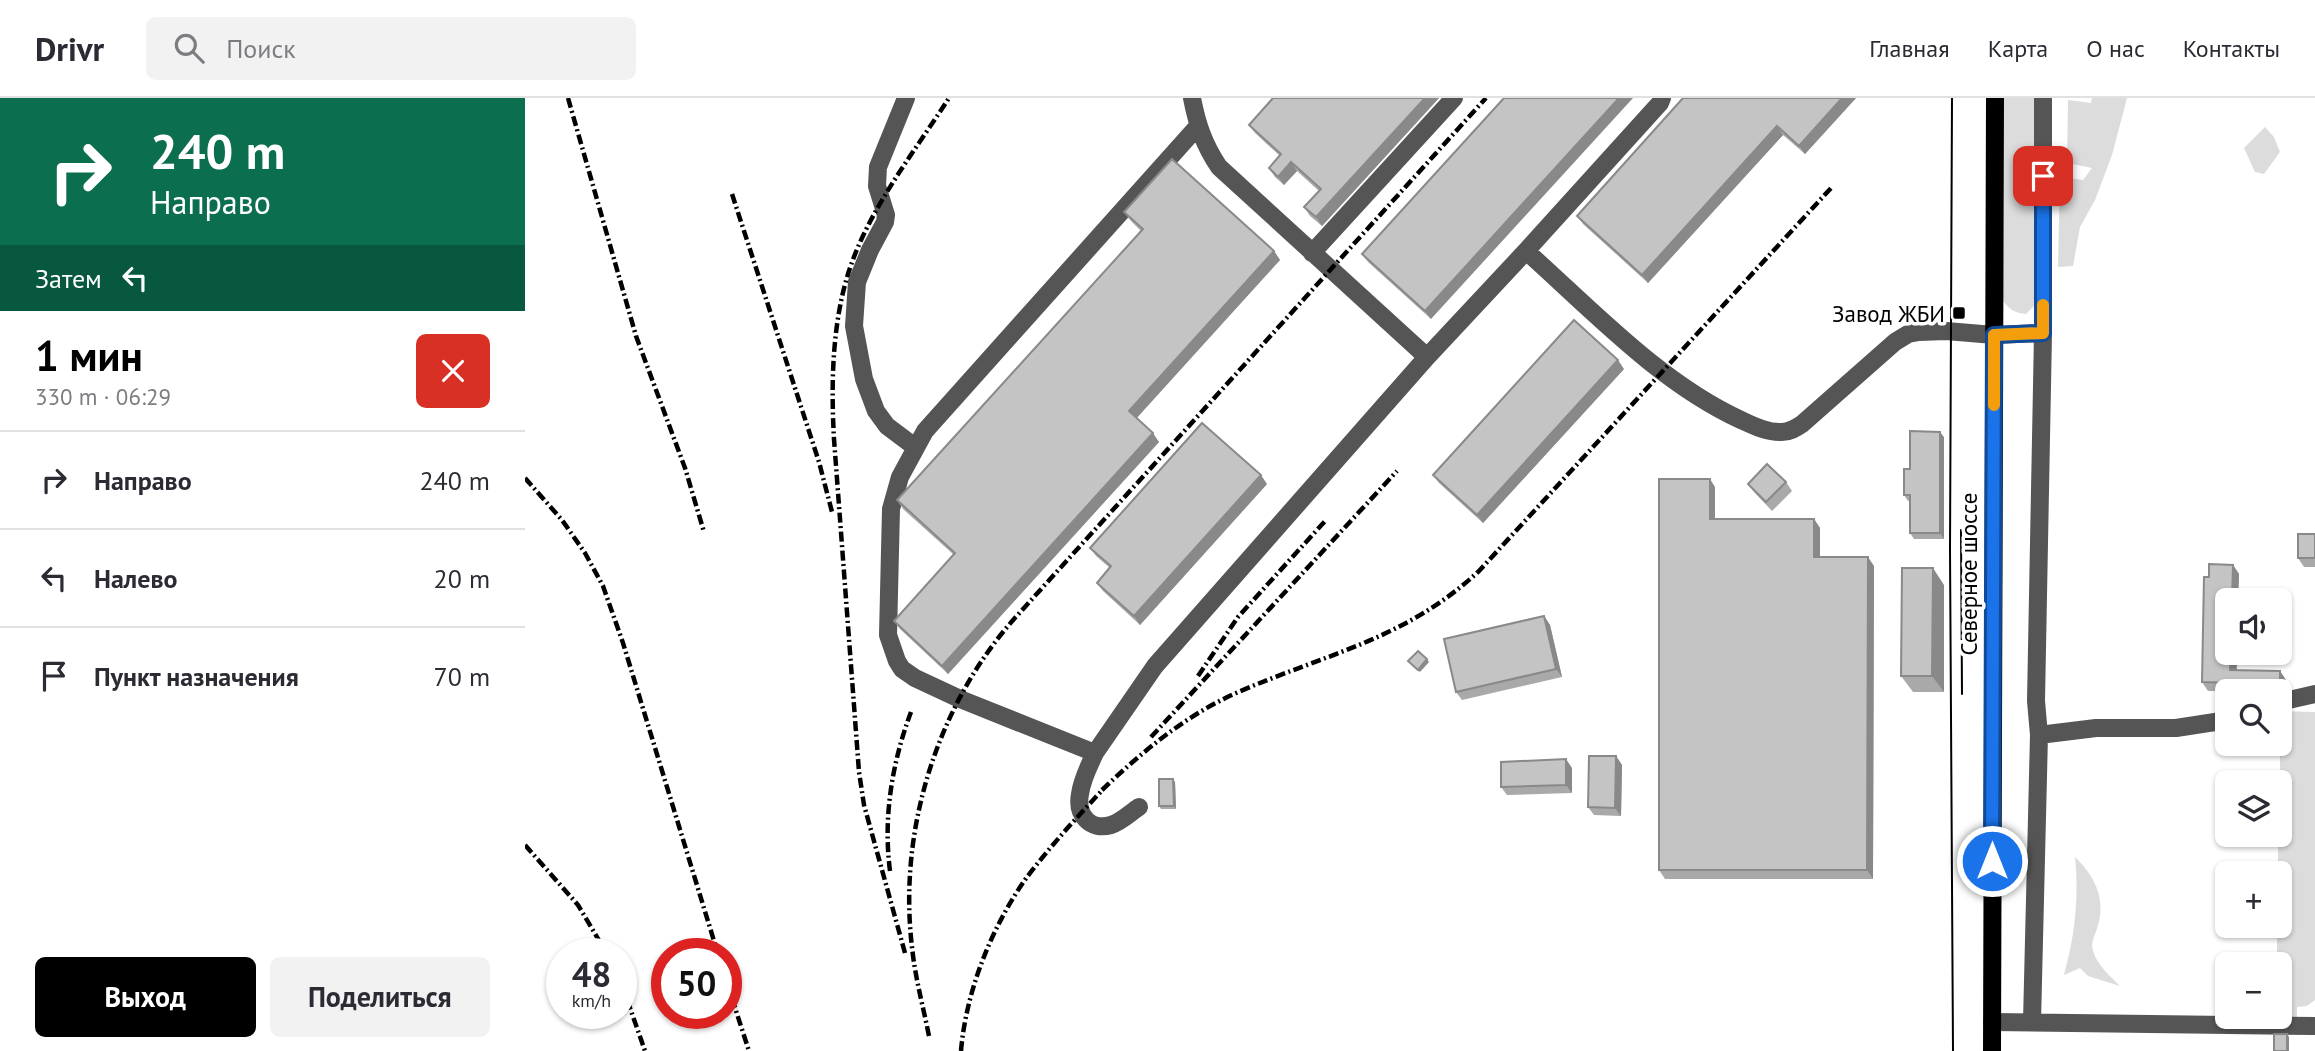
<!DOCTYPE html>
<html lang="ru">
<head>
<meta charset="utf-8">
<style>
	body { margin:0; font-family:"PT Sans",sans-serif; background:#f2f2f3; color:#2b2b33; height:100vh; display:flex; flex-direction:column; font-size:26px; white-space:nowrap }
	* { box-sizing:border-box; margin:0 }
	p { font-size:23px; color:#7c7c81 }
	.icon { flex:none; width:38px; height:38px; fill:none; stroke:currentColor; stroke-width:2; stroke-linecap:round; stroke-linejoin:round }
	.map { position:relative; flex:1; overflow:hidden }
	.drawer { display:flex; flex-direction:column; background:#fff; width:525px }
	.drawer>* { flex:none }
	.guide { background:#0b6e4f; color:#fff; overflow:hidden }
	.fabs { position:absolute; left:1690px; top:490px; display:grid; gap:14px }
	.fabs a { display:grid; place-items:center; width:77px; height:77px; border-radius:10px; background:#fff; box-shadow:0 2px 5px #0004; font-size:35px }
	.speed { position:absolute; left:21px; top:840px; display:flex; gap:14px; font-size:35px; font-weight:700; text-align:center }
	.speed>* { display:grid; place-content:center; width:91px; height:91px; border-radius:50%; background:#fff; box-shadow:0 2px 5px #0004; line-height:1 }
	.speed small { font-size:18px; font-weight:400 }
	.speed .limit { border:10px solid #d22; background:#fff; color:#111 }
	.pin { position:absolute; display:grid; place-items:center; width:60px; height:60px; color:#fff; margin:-30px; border-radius:14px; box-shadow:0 4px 10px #0006 }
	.me { position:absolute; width:77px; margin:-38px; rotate:0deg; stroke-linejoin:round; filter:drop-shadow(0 0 5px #0008) }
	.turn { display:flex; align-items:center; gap:24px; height:147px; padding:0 35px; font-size:32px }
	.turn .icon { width:91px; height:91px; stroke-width:2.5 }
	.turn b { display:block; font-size:49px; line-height:60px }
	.then { display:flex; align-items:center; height:66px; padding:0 35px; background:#0003; gap:14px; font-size:26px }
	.round { display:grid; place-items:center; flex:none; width:74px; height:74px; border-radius:10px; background:#f2f2f3 }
	.headline { display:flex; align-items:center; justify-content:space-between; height:119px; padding:0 35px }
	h1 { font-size:42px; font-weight:800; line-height:52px; color:#000 }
	.button { display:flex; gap:14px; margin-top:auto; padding:14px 35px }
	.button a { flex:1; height:80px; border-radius:10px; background:#000; color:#fff; font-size:28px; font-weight:800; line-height:80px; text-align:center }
	.button a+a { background:#f2f2f3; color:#2b2b33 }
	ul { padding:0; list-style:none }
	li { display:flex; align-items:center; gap:21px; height:98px; padding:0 35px; border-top:2px solid #e1e1e2 }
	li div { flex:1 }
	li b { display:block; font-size:26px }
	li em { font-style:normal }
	header { display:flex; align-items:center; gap:42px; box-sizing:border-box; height:98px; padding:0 35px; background:#fff; border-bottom:2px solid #e1e1e2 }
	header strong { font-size:33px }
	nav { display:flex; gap:38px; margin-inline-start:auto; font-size:24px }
	.search { width:490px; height:63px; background:#f2f2f3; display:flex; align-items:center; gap:18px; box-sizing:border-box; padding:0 24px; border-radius:10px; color:#7c7c81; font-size:26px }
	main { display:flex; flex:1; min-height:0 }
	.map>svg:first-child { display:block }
	.green { fill:#dcdcdc }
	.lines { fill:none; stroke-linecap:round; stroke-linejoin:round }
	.minor { stroke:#555; stroke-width:18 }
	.major { stroke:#000; stroke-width:18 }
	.tram { stroke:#000; stroke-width:2 }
	.rail { stroke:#000; stroke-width:4.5; stroke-dasharray:10 3.5 2 3.5; stroke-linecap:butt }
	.wall { fill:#a9a9a9 }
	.shaded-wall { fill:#898989 }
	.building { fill:#c4c4c4; stroke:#898989; stroke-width:2 }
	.route-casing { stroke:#114b97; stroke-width:18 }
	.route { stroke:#1a73e8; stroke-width:12 }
	.slow { stroke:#f59e0b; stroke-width:12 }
	.poi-dot { fill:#000; stroke:#fff; stroke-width:2.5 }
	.labels { text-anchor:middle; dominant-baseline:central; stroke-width:7; stroke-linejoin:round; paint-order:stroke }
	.poi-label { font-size:23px; fill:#000; stroke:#fff; text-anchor:end }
	.street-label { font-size:23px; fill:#000; stroke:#fff }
</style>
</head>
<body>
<header>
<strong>Drivr</strong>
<div class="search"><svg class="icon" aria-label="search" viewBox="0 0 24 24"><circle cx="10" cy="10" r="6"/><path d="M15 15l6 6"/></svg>Поиск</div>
<nav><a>Главная</a><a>Карта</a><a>О нас</a><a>Контакты</a></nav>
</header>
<main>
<section class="drawer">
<div class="guide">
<div class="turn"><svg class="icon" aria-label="right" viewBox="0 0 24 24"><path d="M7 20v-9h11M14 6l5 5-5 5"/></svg><div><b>240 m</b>Направо</div></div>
<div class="then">Затем<svg class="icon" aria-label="left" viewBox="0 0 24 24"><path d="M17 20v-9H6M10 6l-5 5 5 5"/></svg></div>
</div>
<div class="headline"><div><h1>1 мин</h1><p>330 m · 06:29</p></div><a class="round" style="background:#d93025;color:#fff"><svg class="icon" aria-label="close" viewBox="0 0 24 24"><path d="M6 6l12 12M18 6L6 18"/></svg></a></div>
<ul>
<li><svg class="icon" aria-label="right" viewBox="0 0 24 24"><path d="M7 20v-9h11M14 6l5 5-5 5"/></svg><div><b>Направо</b></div><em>240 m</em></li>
<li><svg class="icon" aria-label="left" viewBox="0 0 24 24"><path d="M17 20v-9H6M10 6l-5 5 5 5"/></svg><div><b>Налево</b></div><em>20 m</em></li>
<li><svg class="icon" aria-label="arrive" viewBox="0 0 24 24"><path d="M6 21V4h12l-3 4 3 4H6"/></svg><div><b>Пункт назначения</b></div><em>70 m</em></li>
</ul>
<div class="button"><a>Выход</a><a>Поделиться</a></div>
</section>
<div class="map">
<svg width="1790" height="953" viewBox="0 0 1790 953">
	<rect width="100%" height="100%" fill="#fff"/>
	<path class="green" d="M1479,0H1512L1513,193L1509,208L1501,216C1490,215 1485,212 1478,203Z
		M1567,0H1602L1587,57L1570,102L1555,129L1548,168L1533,169L1535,79L1558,82L1567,70L1542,65L1543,2L1566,5Z
		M1740,29L1749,39L1755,54L1739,76L1730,74L1719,50Z
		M1755,613L1790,614V902L1782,908L1772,909V921L1752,919H1755V866H1752V828H1755V775H1753V737H1755Z
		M1550,759C1569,777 1581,800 1573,827C1571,836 1565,844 1568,853C1572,867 1585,878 1595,888L1563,878L1555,870L1539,877C1550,837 1554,800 1550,759Z"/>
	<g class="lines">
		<path class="minor" d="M381,0L353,69L352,88L361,117L360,124L345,152L332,184L329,228L339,281L351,313L362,328L390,349
			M667,0C672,26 679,47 694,69L902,259
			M673,28L400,333L375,379L366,411L363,537L372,563L377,571L390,580L435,601L570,655L630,568L902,259L1001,153C1067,212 1135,285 1216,322C1229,328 1243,335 1257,334C1265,334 1271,330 1277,326L1370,244L1383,236L1394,234L1421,233L1469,237L1518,235
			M1001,153L1135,5L1137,0
			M787,155L929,0
			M1755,604L1790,596
			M1514,637L1571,630H1651L1703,622
			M570,655C564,668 557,681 555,696C551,717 565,733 586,727C596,724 605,715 614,709
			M1467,924L1790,928
			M1507,924L1514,637L1511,603L1518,235V0"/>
		<path class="major" d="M1467,953L1470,0"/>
		<path class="tram" d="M1427,0L1425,452L1428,953
			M1436,432L1437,596"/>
		<path class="rail" d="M43,0L111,238L160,370L179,434
			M207,96L294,364L307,414
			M0,380L37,422L60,455L78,488L98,545L193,856
			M673,578L713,519L801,422
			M626,639L872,373
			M577,692C618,653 660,618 711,595C800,556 880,542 954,473L1307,89
			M0,747L53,807L82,856
			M365,773C358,719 367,665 386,614
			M380,855L339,707L334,674L309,341C306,287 307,228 323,176C343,112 388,56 424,0
			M201,882L224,953
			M96,884L120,953
			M404,938C398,908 390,879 387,849C373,733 412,608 489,521L961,0
			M436,953C441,893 467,828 502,779C527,746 555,716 583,686"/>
	</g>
	<path class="wall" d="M748,0H914L797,128L785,118L779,109L794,93L772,73L759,87L750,79L744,70L755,58L730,35L724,27Z
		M979,0L906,221L843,164L837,156Z
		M1158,0H1331L1280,56L1258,37L1123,185L1058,126L1052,118Z
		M599,114L749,153L755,162L611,320L634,344L423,576L375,531L369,523L429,457L378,411L372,402L616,133L605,122Z
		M1099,271L958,425L914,385L908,377Z
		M1419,339V441H1389L1385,435V403H1383L1379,397Z
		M1261,384L1267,393L1247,413L1229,394L1223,386Z
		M742,386L615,527L578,493L572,485L585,470L571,458L565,450Z
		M1190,389V421H1289L1295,430V459L1349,468L1348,781H1140L1134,772Z
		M1790,436V469H1779L1773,460Z
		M1684,466L1708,467L1714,476L1713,502H1703V555H1712V572L1755,573L1761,582V591L1753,593H1683L1677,584L1679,479H1684Z
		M1419,487V594H1388L1376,578Z
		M1019,518L1025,527L1037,579L937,602L931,594Z
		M1091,658L1097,667L1096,718L1069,717L1063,709Z
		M1047,670V695L982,697L976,689Z
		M650,684L651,711H636L634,708Z"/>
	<path class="shaded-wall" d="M900,0H914L797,128L791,119Z
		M1094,0H1108L906,221L900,213Z
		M1317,0H1331L1280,56L1274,48Z
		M1252,28L1258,37L1123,185L1117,177Z
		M766,64L772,73L759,87L753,79Z
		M749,153L755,162L610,322L604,313Z
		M1093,262L1099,271L958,425L952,417Z
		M1415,334L1419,339V441L1415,435Z
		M628,335L634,344L423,576L417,568Z
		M736,377L742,386L615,527L609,518Z
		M1185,381L1190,389V430L1185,421Z
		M1289,421L1295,430V468L1289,459Z
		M1343,459L1349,468L1348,781L1342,772Z
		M1708,467L1714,476L1713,502H1707Z
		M1408,470L1419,487V594L1407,578Z
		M1019,518L1025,527L1037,579L1031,571Z
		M1706,555H1712L1711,580L1705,572Z
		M902,561L904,564L895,574L893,572Z
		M1755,573L1761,582V591L1755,583Z
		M1091,658L1097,667L1096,718L1090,710Z
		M1041,661L1047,670V695L1041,687Z
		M648,681L650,684L651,711L649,708Z
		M1762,936L1764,939V953H1762Z"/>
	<path class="building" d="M748,0H900L791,119L779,109L796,91L766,64L753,79L744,70L756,56L724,27Z
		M979,0H1094L900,213L837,156Z
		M1158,0H1317L1274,48L1252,28L1117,177L1052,118Z
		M647,61L749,153L604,313L628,335L417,568L369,523L430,455L372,402L618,131L599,114Z
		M1049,222L1093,262L952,417L908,377Z
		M677,325L736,377L609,518L572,485L586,468L565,450Z
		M1385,333L1415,334V435H1385V397H1379V371H1385Z
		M1242,366L1261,384L1241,404L1223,386Z
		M1134,381H1185V421H1289V459H1343L1342,772H1134Z
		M1773,436H1790V460H1773Z
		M1684,466L1708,467L1707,502H1703V555H1706L1705,572L1755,573V583L1744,586L1677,584L1679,479H1684Z
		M1377,470H1408L1407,578H1376Z
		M1019,518L1031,571L931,594L919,541Z
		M893,553L902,561L893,572L883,563Z
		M1064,658H1091L1090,710L1063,709Z
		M1041,661V687L976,689V664Z
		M634,681H648L649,708H634Z
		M1749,936H1762V953H1749Z"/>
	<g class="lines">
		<defs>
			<path id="route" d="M1467,763L1469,237L1518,235V78"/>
		</defs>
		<use href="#route" class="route-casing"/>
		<use href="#route" class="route"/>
		<path class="slow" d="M1469,307V237L1518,235V207"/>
	</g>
	<rect class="poi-dot" x="1427" y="208" width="14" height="14" rx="3.5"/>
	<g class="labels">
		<g class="poi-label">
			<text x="1420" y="215">Завод ЖБИ</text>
		</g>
		<g class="street-label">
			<text transform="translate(1443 476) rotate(-90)">Северное шоссе</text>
		</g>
	</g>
</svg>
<div class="fabs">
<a><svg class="icon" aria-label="sound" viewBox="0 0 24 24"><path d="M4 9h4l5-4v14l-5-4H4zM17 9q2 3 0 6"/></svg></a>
<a><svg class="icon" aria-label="search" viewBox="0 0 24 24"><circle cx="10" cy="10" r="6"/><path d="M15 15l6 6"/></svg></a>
<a><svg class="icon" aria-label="layers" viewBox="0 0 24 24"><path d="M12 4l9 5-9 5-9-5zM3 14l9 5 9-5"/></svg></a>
<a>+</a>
<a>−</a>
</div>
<div class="speed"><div>48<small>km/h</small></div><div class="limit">50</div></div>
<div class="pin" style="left:1518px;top:78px;background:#d93025"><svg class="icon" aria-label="arrive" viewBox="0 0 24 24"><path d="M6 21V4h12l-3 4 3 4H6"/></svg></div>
<svg class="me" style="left:1467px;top:763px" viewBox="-20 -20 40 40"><circle r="17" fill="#1a73e8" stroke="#fff" stroke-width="3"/><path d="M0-11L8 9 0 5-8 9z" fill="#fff"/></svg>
</div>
</main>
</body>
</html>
